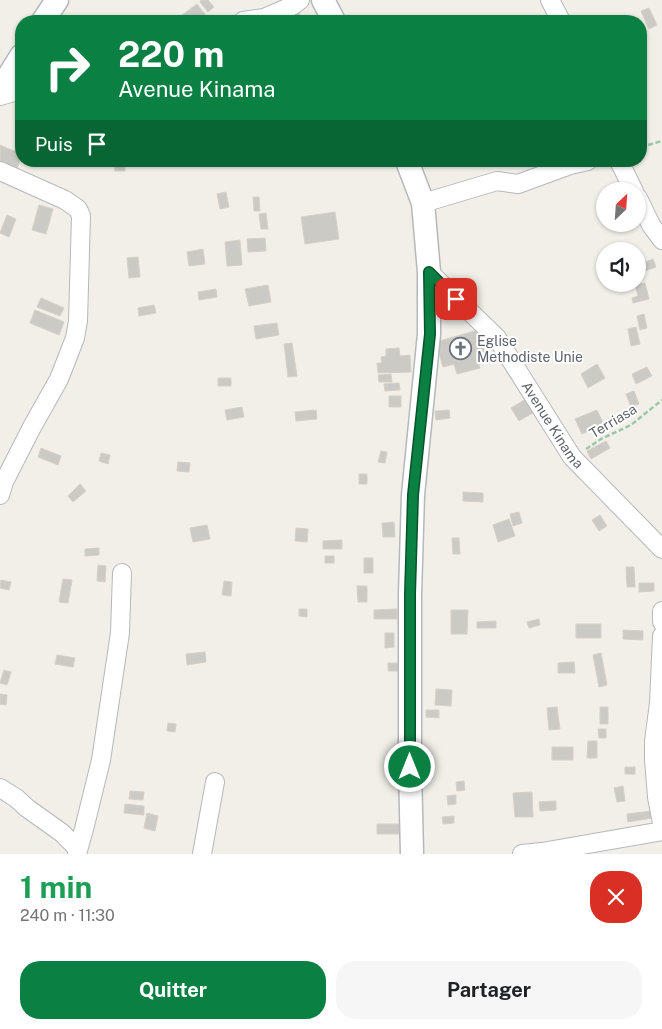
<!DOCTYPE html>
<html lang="fr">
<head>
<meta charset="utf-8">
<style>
	body { margin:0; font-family:"Public Sans",sans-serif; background:#f6f6f6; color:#202124; height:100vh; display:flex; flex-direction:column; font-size:19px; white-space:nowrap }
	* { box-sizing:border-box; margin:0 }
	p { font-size:16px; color:#757577 }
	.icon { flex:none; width:28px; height:28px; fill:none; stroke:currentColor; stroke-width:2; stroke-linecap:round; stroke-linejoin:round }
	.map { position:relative; height:854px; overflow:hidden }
	.panel { display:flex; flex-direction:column; background:#fff; flex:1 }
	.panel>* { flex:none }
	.hud { position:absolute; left:15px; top:15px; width:632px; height:152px; border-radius:20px; box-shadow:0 1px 4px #0004; background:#0b8043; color:#fff; overflow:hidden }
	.needle { width:32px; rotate:25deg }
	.tools { position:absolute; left:596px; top:182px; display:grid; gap:10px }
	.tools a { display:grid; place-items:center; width:50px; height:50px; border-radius:50%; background:#fff; box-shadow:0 1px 4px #0004; font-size:25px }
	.pin { position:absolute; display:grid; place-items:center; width:42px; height:42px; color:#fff; margin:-21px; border-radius:10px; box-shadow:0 2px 8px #0006 }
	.me { position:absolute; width:55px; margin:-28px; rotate:0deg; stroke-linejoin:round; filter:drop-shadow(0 0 4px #0008) }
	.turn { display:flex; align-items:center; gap:18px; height:105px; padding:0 20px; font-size:22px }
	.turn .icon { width:65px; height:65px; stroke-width:2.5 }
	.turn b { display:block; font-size:35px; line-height:42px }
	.then { display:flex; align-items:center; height:48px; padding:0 20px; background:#0003; gap:10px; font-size:19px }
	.round { display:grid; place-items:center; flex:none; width:52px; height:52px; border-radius:20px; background:#f6f6f6 }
	.headline { display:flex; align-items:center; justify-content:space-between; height:85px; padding:0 20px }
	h1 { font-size:30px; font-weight:700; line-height:38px; color:#1e9e55 }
	.primary-button { display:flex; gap:10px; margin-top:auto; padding:10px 20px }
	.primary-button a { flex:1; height:58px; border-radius:20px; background:#0b8043; color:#fff; font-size:20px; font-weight:700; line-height:58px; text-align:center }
	.primary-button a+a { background:#f6f6f6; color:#202124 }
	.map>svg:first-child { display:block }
	.building { fill:#cccac5; stroke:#d6d1c6 }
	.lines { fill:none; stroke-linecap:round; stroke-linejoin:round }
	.minor-casing { stroke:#b5b8bc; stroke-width:20 }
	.tertiary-casing { stroke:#b5b8bc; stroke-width:25 }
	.path { stroke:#9cc7a9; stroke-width:2.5; stroke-dasharray:5 2.5; stroke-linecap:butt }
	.minor { stroke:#fff; stroke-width:18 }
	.tertiary { stroke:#fff; stroke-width:22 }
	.route-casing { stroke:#07532c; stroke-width:12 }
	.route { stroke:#0b8043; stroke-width:9 }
	.labels { text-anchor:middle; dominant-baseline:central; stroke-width:4; stroke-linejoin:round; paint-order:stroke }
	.worship-label { font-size:14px; fill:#5b616d; stroke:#fff; text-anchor:start }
	.street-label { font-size:14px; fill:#5f6368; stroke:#fff }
</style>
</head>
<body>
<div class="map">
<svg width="662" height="854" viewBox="0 0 662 854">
	<rect width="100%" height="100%" fill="#f1efe8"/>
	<path class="building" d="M201,0H208L214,7L208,12L200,2Z
		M197,4L208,18L204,21H179L177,19Z
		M649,8L657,25L649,29L641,11Z
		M298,12L304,21H281Z
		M0,145L21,154V158L17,169L0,162Z
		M114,161H125V171H115Z
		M226,192L229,207L220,209L217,194Z
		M253,197H259L260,211H254Z
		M39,205L53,209L46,234L32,230Z
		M335,212L339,239L305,244L301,217Z
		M266,213L268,229H261L259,214Z
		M7,215L16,219L9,237L0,233Z
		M265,238L266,251L248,252L247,239Z
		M240,240L242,265L227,266L225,242Z
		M203,249L205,264L189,266L187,252Z
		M138,257L140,277L129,278L127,258Z
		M653,259L656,267L638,274V265Z
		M645,283L649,299L633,303L632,298L638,296L635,285Z
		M268,285L271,302L249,306L245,289Z
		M216,289L217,297L199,300L198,292Z
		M41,298L64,308L60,316L37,307Z
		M154,305L156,313L139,316L138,308Z
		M35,310L64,322L59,335L30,323Z
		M644,314L647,328L640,330L637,316Z
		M277,323L279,335L256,339L254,326Z
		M636,327L640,344L631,346L628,329Z
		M478,330L486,357L477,359L480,368L457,374L454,364L443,367L436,342Z
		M292,343L297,376L288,377L284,344Z
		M399,348L400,356L410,355L411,372L378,373L377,363H382L381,357L386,356V349Z
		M597,364L605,378L588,388L581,374Z
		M647,367L652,376L636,384L632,374Z
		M391,374L392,382H379L378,375Z
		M218,378H231V386H218Z
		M399,383L400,390L385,391L384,384Z
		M634,391L639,404L631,407L626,394Z
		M389,396H401V407H389Z
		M526,399L534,412L519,421L511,408Z
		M242,407L244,417L227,420L225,410Z
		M316,410L317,419L296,421L295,412Z
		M449,410L450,418L436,420L435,411Z
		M597,410L604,425L582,434L575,419Z
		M606,441L610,448L591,459L587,451Z
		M41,448L61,456L58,465L38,457Z
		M381,451L387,452L385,463L378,462Z
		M101,453L110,455L108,464L99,461Z
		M178,462L190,463L189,472L177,471Z
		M359,474H367V484H359Z
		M80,484L86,491L73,502L68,496Z
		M463,492L483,493V502L463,501Z
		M519,512L522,523L513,526L510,514Z
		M600,515L607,526L599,531L592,520Z
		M509,519L515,536L498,542L493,525Z
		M394,522L395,537H383L382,523Z
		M207,525L210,539L193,542L190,528Z
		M296,528L308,529L307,542L295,541Z
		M452,538H459L460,554H453Z
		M342,540V549H323V541Z
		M99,548V555L85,556V549Z
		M325,556H334V563H325Z
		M364,558H373V573H364Z
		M98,565L106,566L105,582L97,581Z
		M626,567H634L635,587H627Z
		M63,579L72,580L68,603L59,602Z
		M1,580L11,582L9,590L0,588Z
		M224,581L232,582L231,596L222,595Z
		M639,583H654V591L639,592Z
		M357,586H367V602H358Z
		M299,609H307V617L299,616Z
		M397,609V619H374V610Z
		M451,610H468L467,634H451Z
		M539,619L540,625L529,628L527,622Z
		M496,621V628H477V622Z
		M576,624H601V638H576Z
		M623,630L643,631V640L623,639Z
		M385,633H394V647L385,648Z
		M205,652L206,662L187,665L186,654Z
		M601,653L607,685L599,687L593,655Z
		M57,655L75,658L73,667L55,664Z
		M574,662L575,673H558V663Z
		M388,663H398V671H388Z
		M4,670L11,672L7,685L0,683Z
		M436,689L452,690L451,706L435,705Z
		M0,694L7,695L6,705L0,704Z
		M557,707L560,729L549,730L547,708Z
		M600,707H608V724H600Z
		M426,710H439V718L426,717Z
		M168,723L176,724L175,732L167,731Z
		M598,729H606V738H599Z
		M588,741H597V758H587Z
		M552,747H573V760H552Z
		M625,767H635V774H625Z
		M464,781L465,790L457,791L456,782Z
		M623,786L625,801L617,802L614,788Z
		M130,791L144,792L143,800L129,799Z
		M532,792L533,817H515L513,793Z
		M456,795V804L448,805L447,796Z
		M556,801V810L540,811L539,802Z
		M125,804L144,806V815L124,813Z
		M651,811L652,818L628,822L627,814Z
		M147,813L158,816L155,831L144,828Z
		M454,816V823L443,824L442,817Z
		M377,824H402V834H377Z"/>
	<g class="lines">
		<defs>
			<g id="minor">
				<path d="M550,0L561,21"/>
				<path d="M243,21L264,18L292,6L300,0"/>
				<path d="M0,96L21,90"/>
				<path d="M619,161L634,191"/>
				<path d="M0,171L65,200L78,209L81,216L78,321L75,338L59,379L32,427L4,482L0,495"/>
				<path d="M638,198L651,225L662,240"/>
				<path d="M423,203L497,181L518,184L570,165L588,161"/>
				<path id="s1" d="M429,272L497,338L572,457L662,549"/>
				<path d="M662,611V622"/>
				<path d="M662,636L659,703L654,741V760L657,797L662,823"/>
				<path d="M0,788L16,798L27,808L62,833L78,849"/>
				<path d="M77,854L84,829L101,760L120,633L122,573"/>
				<path d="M202,854L215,782"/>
				<path d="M522,854L542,852L662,831"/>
			</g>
			<path id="tertiary" d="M323,0L334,21
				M43,21L57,0
				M0,90L21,56
				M407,161L423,203L429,272V334L413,495L410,594V767L412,854"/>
		</defs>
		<use href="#minor" class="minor-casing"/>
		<use href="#tertiary" class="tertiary-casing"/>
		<path class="path" d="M641,147L662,141
			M586,449L601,439L631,425L662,400"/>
		<use href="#minor" class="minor"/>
		<use href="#tertiary" class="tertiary"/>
	</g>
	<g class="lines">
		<defs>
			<path id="route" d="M410,767V594L413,495L430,334L429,272L456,299"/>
		</defs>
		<use href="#route" class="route-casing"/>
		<use href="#route" class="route"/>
	</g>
	<defs>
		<symbol id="church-ring" viewBox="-11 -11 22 22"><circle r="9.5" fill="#fff" stroke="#6b7280" stroke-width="1.5"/><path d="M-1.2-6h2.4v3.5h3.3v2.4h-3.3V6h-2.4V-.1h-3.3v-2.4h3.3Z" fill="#6b7280"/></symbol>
	</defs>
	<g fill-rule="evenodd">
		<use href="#church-ring" x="448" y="336" width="25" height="25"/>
	</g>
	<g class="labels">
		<g class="worship-label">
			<text x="477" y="341">Eglise<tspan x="477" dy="16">Methodiste Unie</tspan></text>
		</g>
		<g class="street-label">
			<text transform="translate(613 421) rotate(-31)">Terriasa</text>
			<text stroke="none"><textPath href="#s1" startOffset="198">Avenue Kinama</textPath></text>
		</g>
	</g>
</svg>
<div class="tools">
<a><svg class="needle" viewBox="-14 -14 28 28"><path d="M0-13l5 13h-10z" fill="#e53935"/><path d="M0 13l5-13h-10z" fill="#757577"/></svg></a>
<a><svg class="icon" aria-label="sound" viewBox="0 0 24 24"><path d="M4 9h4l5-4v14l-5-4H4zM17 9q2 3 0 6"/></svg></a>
</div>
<div class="pin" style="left:456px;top:299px;background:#d93025"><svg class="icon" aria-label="arrive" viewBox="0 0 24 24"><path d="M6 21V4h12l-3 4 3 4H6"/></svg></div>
<svg class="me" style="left:410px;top:767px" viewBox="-20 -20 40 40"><circle r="17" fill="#0b8043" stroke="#fff" stroke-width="3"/><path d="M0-11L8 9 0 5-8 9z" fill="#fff"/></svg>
<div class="hud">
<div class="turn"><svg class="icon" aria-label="right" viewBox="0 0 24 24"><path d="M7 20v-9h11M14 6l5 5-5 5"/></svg><div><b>220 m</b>Avenue Kinama</div></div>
<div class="then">Puis<svg class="icon" aria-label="arrive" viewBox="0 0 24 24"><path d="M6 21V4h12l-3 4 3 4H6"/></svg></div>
</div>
</div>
<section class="panel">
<div class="headline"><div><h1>1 min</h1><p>240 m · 11:30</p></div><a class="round" style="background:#d93025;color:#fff"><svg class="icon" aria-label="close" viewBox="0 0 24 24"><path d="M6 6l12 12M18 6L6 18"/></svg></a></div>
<div class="primary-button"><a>Quitter</a><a>Partager</a></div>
</section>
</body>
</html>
